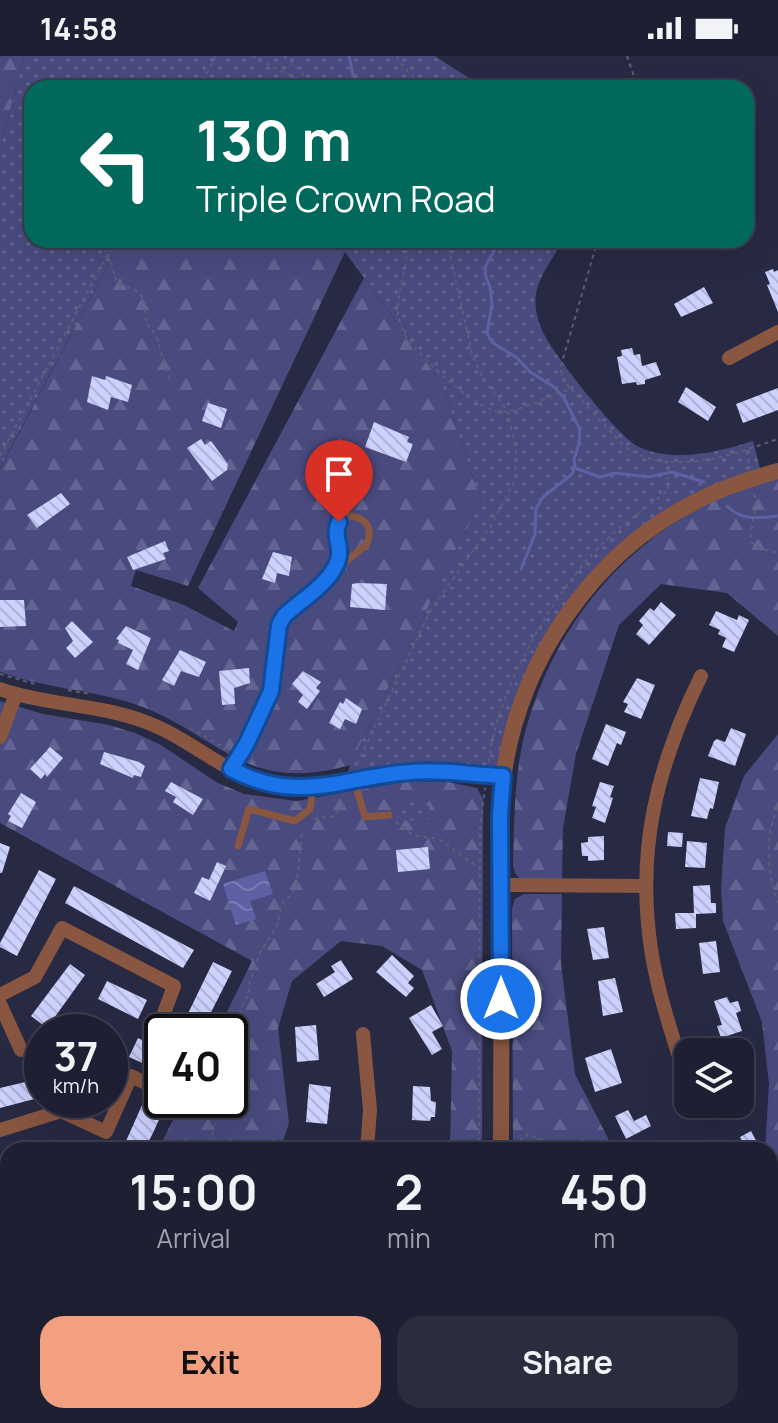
<!DOCTYPE html>
<html lang="en">
<head>
<meta charset="utf-8">
<style>
	body { margin:0; font-family:Manrope,sans-serif; background:#2b2c3e; color:#f1f3f6; height:100vh; display:flex; flex-direction:column; font-size:30px; white-space:nowrap }
	* { box-sizing:border-box; margin:0 }
	p { font-size:26px; color:#a1a2ac }
	.icon { flex:none; width:44px; height:44px; fill:none; stroke:currentColor; stroke-width:2; stroke-linecap:round; stroke-linejoin:round }
	.map { position:relative; flex:1; overflow:hidden }
	.details { position:absolute; left:0px; top:1086px; width:778px; height:282px; display:flex; flex-direction:column; background:#1e1f32; border-radius:24px 24px 0 0; box-shadow:0 8px 32px #0002,0 0 0 2px #3c3d4d }
	.details>* { flex:none }
	.top-card { position:absolute; left:24px; top:24px; width:730px; height:168px; border-radius:24px; box-shadow:0 8px 32px #0002,0 0 0 2px #3c3d4d; background:#00695c; color:#fff; overflow:hidden }
	.tools { position:absolute; left:674px; top:982px; display:grid; gap:16px }
	.tools a { display:grid; place-items:center; width:80px; height:80px; border-radius:16px; background:#1e1f32; box-shadow:0 8px 32px #0002,0 0 0 2px #3c3d4d; font-size:40px }
	.speed { position:absolute; left:24px; top:958px; display:flex; gap:16px; font-size:40px; font-weight:700; text-align:center }
	.speed>* { display:grid; place-content:center; width:104px; height:104px; border-radius:50%; background:#1e1f32; box-shadow:0 8px 32px #0002,0 0 0 2px #3c3d4d; line-height:1 }
	.speed small { font-size:20px; font-weight:400 }
	.speed .limit { border:4px solid #111; border-radius:12px; background:#fff; color:#111 }
	.pin { position:absolute; display:grid; place-items:center; width:68px; height:68px; color:#fff; margin:-82px -34px; border-radius:50% 50% 50% 0; rotate:-45deg; box-shadow:0 0 8px #0007 }
	.pin .icon { rotate:45deg }
	.me { position:absolute; width:88px; margin:-44px; rotate:0deg; stroke-linejoin:round; filter:drop-shadow(0 0 6px #0008) }
	.turn { display:flex; align-items:center; gap:28px; height:168px; padding:0 40px; font-size:36px }
	.turn .icon { width:104px; height:104px; stroke-width:2.5 }
	.turn b { display:block; font-size:56px; line-height:68px }
	.eta { display:flex; justify-content:space-evenly; align-items:center; height:136px; text-align:center }
	.eta b { font-size:48px; font-weight:700; line-height:56px }
	.primary-button { display:flex; gap:16px; margin-top:auto; padding:16px 40px }
	.primary-button a { flex:1; height:92px; border-radius:24px; background:#f2a07f; color:#111; font-size:32px; font-weight:700; line-height:92px; text-align:center }
	.primary-button a+a { background:#2b2c3e; color:#f1f3f6 }
	.status { display:flex; justify-content:space-between; align-items:center; height:56px; padding:0 40px; background:#1e1f32; direction:ltr }
	.status svg { height:22px; fill:currentColor }
	.map>svg:first-child { display:block }
	.built { fill:#313353 }
	.forest { fill:url(#forest-firs) }
	.park { fill:url(#park-dots) }
	.water { fill:url(#water-waves) }
	.lines { fill:none; stroke-linecap:round; stroke-linejoin:round }
	.stream { stroke:#5e60a4; stroke-width:3 }
	.building { fill:url(#building-back-hatch) }
	.path { stroke:#5d5e75; stroke-width:2; stroke-dasharray:4 4; stroke-linecap:butt }
	.service { stroke:#885641; stroke-width:7 }
	.minor { stroke:#885641; stroke-width:14 }
	.tertiary { stroke:#885641; stroke-width:16 }
	.route-casing { stroke:#114b97; stroke-width:20 }
	.route { stroke:#1a73e8; stroke-width:14 }
</style>
</head>
<body>
<div class="status"><b>14:58</b><svg viewBox="0 0 49 12"><path d="M0 12V9h3v3zM5 12V6h3v6zM10 12V3h3v9zM15 12V0h3v12zM26 1h20v11H26zM47 4h2v5h-2z"/></svg></div>
<div class="map">
<svg width="778" height="1367" viewBox="0 0 778 1367">
	<defs>
		<pattern id="forest-firs" width="22" height="20" patternUnits="userSpaceOnUse" patternTransform="scale(2)"><rect width="22" height="20" fill="#494b7f"/><path d="M5 1l3.5 6h-7zM16 11l3.5 6h-7z" fill="#626491"/></pattern>
		<pattern id="park-dots" width="8" height="8" patternUnits="userSpaceOnUse" patternTransform="scale(2)"><rect width="8" height="8" fill="#494b7f"/><path d="M2 2h.1M6 6h.1" fill="none" stroke="#626491" stroke-width="1.8" stroke-linecap="round"/></pattern>
		<pattern id="water-waves" width="16" height="10" patternUnits="userSpaceOnUse" patternTransform="scale(2)"><rect width="16" height="10" fill="#5e60a4"/><path d="M0 5q4-4 8 0t8 0" fill="none" stroke="#7c7db5"/></pattern>
		<pattern id="building-back-hatch" width="6" height="6" patternUnits="userSpaceOnUse" patternTransform="scale(2)"><rect width="6" height="6" fill="#ccd1fe"/><path d="M-1 5l2 2M0 0l6 6M5-1l2 2" fill="none" stroke="#b0b4d9"/></pattern>
	</defs>
	<rect width="100%" height="100%" fill="#282943"/>
	<path class="built" d="M392,1360H524L528,1367H382Z"/>
	<path class="forest" d="M0,0H21L24,3L0,92Z
		M121,184H336L345,196L188,530L136,514L131,530L184,549L234,575L238,566L198,532L364,222L442,327L481,445L350,709C239,741 217,672 125,645C83,633 40,631 0,616V413Z
		M778,421V580L727,537L661,528L619,569L576,698L563,772L562,823H520L515,817L513,810C514,772 514,733 521,695C542,592 606,503 699,452C724,439 751,430 778,421Z
		M0,645L43,658L109,669L135,677L161,689L216,726L244,738L296,745L408,725L449,726L477,732L483,743L482,1094H450L452,995L422,914L382,890L341,885L292,925L278,972L289,1067L280,1094H158L183,1044H230V976H217L252,905L0,767Z
		M778,678V1147L770,1150V1094H765L769,1028L762,966L723,865L721,832L725,772L744,720Z
		M524,838H562L561,908L575,1018L614,1094H513L512,853L515,843Z
		M56,1360H208L221,1367H58Z
		M309,1360H392L382,1367H300Z"/>
	<path class="park" d="M21,0H435L484,32H32V184H121L0,412V92L24,3Z
		M336,184H563C555,199 542,216 537,233C533,245 537,263 542,274C551,296 619,382 639,391C675,407 718,396 753,385L760,412L643,479L557,573L503,720L346,726L350,709L481,445L442,327Z
		M429,743L430,763L401,765L400,744Z"/>
	<path class="water" d="M265,815L273,838L250,845L256,863L236,869L223,828Z"/>
	<g class="lines">
		<path class="stream" d="M349,0L353,19L362,32
			M500,184L486,209L485,218L490,231L492,248L487,277L492,286L517,302L530,316L554,331L564,342L580,374L579,387L574,404L575,412
			M575,412L600,421L615,417L648,421L672,416L704,426
			M727,450C742,465 758,462 778,460
			M521,513L535,478L536,453L543,441L571,419L575,412"/>
	</g>
	<path class="building" d="M773,213L774,216L778,214V256L767,229L770,228L765,216Z
		M704,231L713,247L681,261L674,248Z
		M632,292L634,299L640,298L642,310L656,306L661,319L645,324V328L637,329L636,326L622,328L617,301L622,300L621,294Z
		M92,320L105,324L106,320L132,329L128,346L111,341L108,354L87,346Z
		M686,331L716,351L708,365L678,346Z
		M778,332V354L743,367L736,348Z
		M208,347L227,353L221,372L202,365Z
		M374,366L409,381L407,386L413,388L406,406L365,391Z
		M201,383L205,389L211,385L228,408L227,414L212,425L187,392Z
		M61,437L70,448L37,472L27,459Z
		M165,485L169,495L163,497L166,503L133,514L127,501Z
		M273,496L292,501L289,520L277,517L275,527L262,523Z
		M358,527L387,528L385,554L350,551L352,528Z
		M0,544H24L26,570L0,571Z
		M661,546L676,559L649,589L636,578L643,569L639,565L650,552L654,555Z
		M716,555L737,564L739,559L749,564L734,596L722,591L726,582L718,578L720,574L709,569Z
		M72,565L93,586L75,602L66,592L73,585L65,572Z
		M126,570L151,582L138,614L126,608L133,594L118,587L119,584L116,583Z
		M180,594L206,606L199,621L181,615L174,630L162,624Z
		M249,612L250,627L234,632L235,648L222,649L219,615Z
		M303,615L321,626L316,632L320,635L307,653L298,646L303,639L292,628Z
		M637,622L655,629L641,663L624,656L628,648L623,646Z
		M346,642L362,653L356,668L345,663L340,673L329,667L340,646L343,648Z
		M606,668L626,676L621,689L617,687L608,710L592,703Z
		M731,672L746,678L735,710L708,700L714,685L717,683L725,686Z
		M50,691L63,702L47,721L45,718L41,723L30,713Z
		M104,696L139,706L145,710L141,721L134,719L133,722L100,708Z
		M700,722L719,726L713,753L710,752L707,763L691,760Z
		M171,726L203,743L193,759L173,746L176,741L165,735Z
		M600,726L614,730L610,741L613,742L605,767L592,762L596,751L592,750Z
		M21,737L36,746L22,772L8,765L11,760L8,758Z
		M668,776L683,777L682,791L667,790Z
		M604,780V804L588,805V800H582L581,787L588,786V781Z
		M687,785L707,787L705,812L685,811Z
		M0,787L10,791L2,817H0Z
		M428,791L430,813L398,816L396,794Z
		M217,806L226,810L210,845L194,837L202,821L209,824Z
		M39,814L56,823L17,900L0,891V887Z
		M710,829L711,847H716V857L696,858V872L676,873L675,857H694L693,830Z
		M74,830L194,894L183,912L65,847Z
		M604,871L609,902L593,904L587,873Z
		M716,885L720,916L703,918L699,887Z
		M392,899L414,920L408,927L414,932L406,941L376,916Z
		M341,904L353,923L324,941L316,928L335,916L331,910Z
		M213,906L232,915L201,976H179Z
		M70,908L85,919L47,972L31,960Z
		M615,922L623,956L603,960L598,925Z
		M107,925L147,944L138,963L98,943Z
		M727,941L730,947L738,945L741,955L736,957L742,975L721,982L717,970L722,969L714,945Z
		M431,949L443,970L432,976L442,993L432,999L409,962Z
		M316,969L319,1004L297,1006L295,971Z
		M138,982L162,994V1016L129,1001Z
		M611,993L622,1027L595,1036L585,1002Z
		M748,994L756,1026L742,1031L740,997Z
		M42,1022V1041L0,1052V1032Z
		M309,1028L331,1031L327,1068L306,1066Z
		M413,1030L430,1031L431,1045L436,1046L435,1061H431L430,1065L412,1064Z
		M143,1047L162,1057L153,1077L144,1094H122Z
		M628,1054L634,1065L646,1059L651,1070L626,1083L615,1060Z
		M751,1075L761,1094H727L742,1085L740,1081Z
		M658,1084L688,1089V1094H656Z"/>
	<g class="lines">
		<path class="path" d="M252,0L291,20L306,32
			M284,0L317,32
			M397,0L400,7L424,32
			M627,0L638,32
			M199,32L216,0
			M406,184C410,210 396,233 398,257C399,265 402,274 406,280C418,300 478,356 501,356C522,356 552,338 571,333L625,391C671,422 731,399 778,383
			M108,198L117,226L139,236L145,246L146,267L156,279L169,323
			M569,332L560,313L596,190L595,184
			M747,395L749,408
			M0,400L115,184
			M754,438C759,453 749,470 751,486L760,492L778,497
			M0,618L35,628
			M68,634L90,638
			M190,672L230,695
			M489,706C495,637 553,537 601,489C622,468 646,453 668,434L667,404
			M357,708L432,552L491,470L515,424L516,397L508,355L483,323L472,298L447,184
			M778,751C764,782 767,816 778,847
			M314,763L333,760L348,744
			M396,766L413,779L439,783L479,812
			M230,1013L232,987L244,945L249,939V929L260,897L277,870L282,847L292,839L297,827L302,774
			M207,1094L222,1044
			M479,1094L480,773L485,732
			M521,1094V1083L528,1078L569,1094
			M0,1125L8,1162
			M770,1135L778,1134
			M0,1278L4,1293L0,1301
			M55,1360L57,1367
			M96,1360L105,1367H113
			M134,1360L143,1367
			M524,1360L528,1367
			M126,1367L131,1360
			M354,1367L365,1360
			M720,1367L727,1360"/>
		<path class="service" d="M351,460C367,462 374,474 366,489L331,518L340,502L336,473L344,462Z
			M231,713L247,687L271,635L279,569L284,560L331,518
			M354,724L365,761L389,759
			M238,790L249,753L295,765L310,753L313,732
			M440,1367L451,1360"/>
		<path class="minor" d="M729,302L778,276
			M0,633C46,649 97,648 143,665C192,682 232,726 285,732C320,735 353,722 387,718C427,713 464,718 503,720
			M0,681L16,638
			M501,829L645,830
			M0,939L35,921L62,872L174,930L160,968
			M0,948L21,994
			M363,978L370,1054L367,1094
			M688,1029C674,984 658,939 651,893C636,793 657,710 701,620
			M0,1074L61,1055L106,1076L131,1020L162,1035
			M0,1316L8,1315"/>
		<path class="tertiary" d="M501,1094L502,732C515,610 591,495 703,442C726,430 753,422 778,415
			M0,1198L8,1238
			M770,1340L778,1332
			M38,1360L40,1367
			M543,1360L547,1367
			M745,1367L752,1360"/>
	</g>
	<g class="lines">
		<defs>
			<path id="route" d="M339,466C332,480 343,491 338,504C331,527 301,544 284,560L279,569L271,635L247,687L231,713C299,749 341,721 411,716C442,713 472,719 503,720L500,759L501,943"/>
		</defs>
		<use href="#route" class="route-casing"/>
		<use href="#route" class="route"/>
	</g>
</svg>
<div class="tools">
<a><svg class="icon" aria-label="layers" viewBox="0 0 24 24"><path d="M12 4l9 5-9 5-9-5zM3 14l9 5 9-5"/></svg></a>
</div>
<div class="speed"><div>37<small>km/h</small></div><div class="limit">40</div></div>
<div class="pin" style="left:339px;top:466px;background:#d93025"><svg class="icon" aria-label="arrive" viewBox="0 0 24 24"><path d="M6 21V4h12l-3 4 3 4H6"/></svg></div>
<svg class="me" style="left:501px;top:943px" viewBox="-20 -20 40 40"><circle r="17" fill="#1a73e8" stroke="#fff" stroke-width="3"/><path d="M0-11L8 9 0 5-8 9z" fill="#fff"/></svg>
<div class="top-card">
<div class="turn"><svg class="icon" aria-label="left" viewBox="0 0 24 24"><path d="M17 20v-9H6M10 6l-5 5 5 5"/></svg><div><b>130 m</b>Triple Crown Road</div></div>
</div>
<section class="details">
<div class="eta">
<div><b>15:00</b><p>Arrival</p></div>
<div><b>2</b><p>min</p></div>
<div><b>450</b><p>m</p></div>
</div>
<div class="primary-button"><a>Exit</a><a>Share</a></div>
</section>
</div>
</body>
</html>
